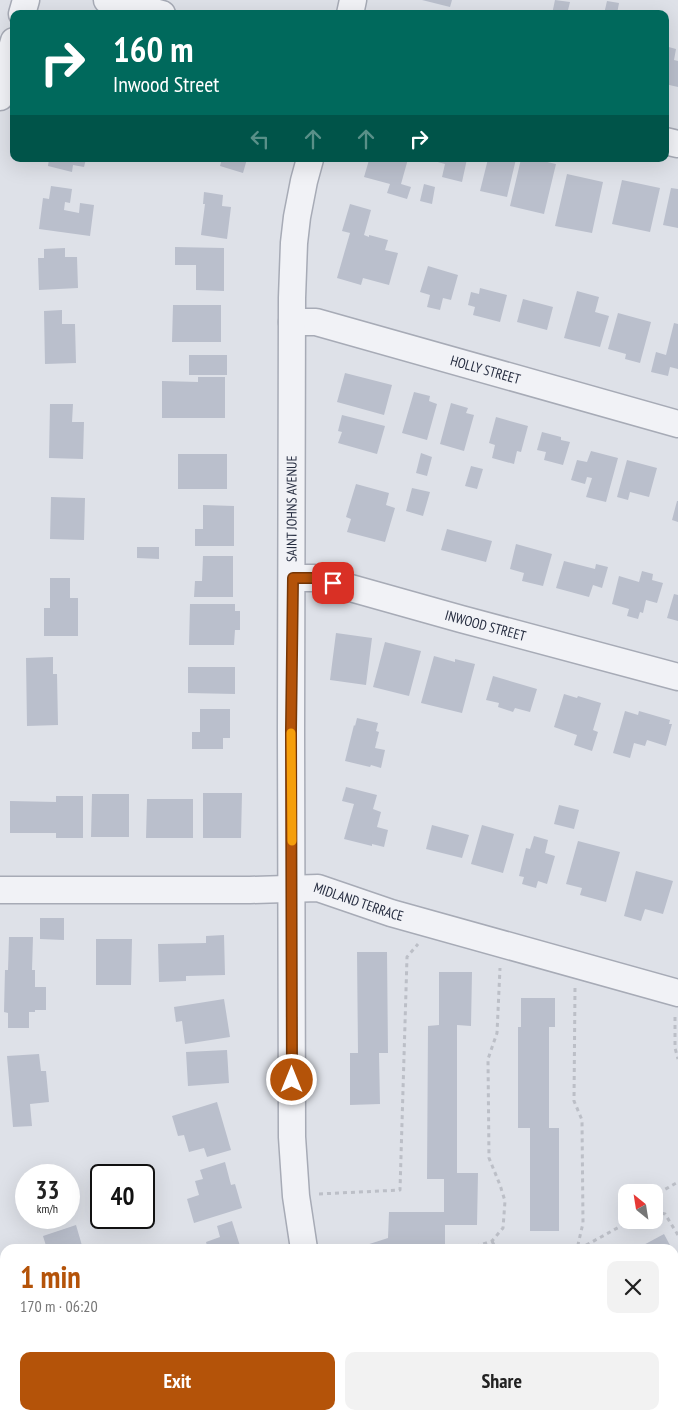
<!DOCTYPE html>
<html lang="en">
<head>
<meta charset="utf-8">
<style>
	body { margin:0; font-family:"PT Sans Narrow",sans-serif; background:#f2f2f2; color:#222; height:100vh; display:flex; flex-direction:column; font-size:19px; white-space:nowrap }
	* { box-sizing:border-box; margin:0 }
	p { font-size:16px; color:#767676 }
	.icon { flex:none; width:28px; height:28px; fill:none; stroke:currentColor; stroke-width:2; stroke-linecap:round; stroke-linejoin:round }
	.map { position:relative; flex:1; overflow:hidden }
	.details { position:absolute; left:0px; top:1244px; width:679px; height:176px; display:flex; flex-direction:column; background:#fff; border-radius:15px 15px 0 0; box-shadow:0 5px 20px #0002 }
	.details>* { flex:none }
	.top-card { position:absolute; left:10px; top:10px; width:659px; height:152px; border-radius:10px; box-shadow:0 5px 20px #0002; background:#00695c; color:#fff; overflow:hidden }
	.needle { width:32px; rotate:330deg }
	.controls { position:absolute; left:618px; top:1184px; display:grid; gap:10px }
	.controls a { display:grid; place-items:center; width:45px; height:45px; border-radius:10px; background:#fff; box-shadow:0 5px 20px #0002; font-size:25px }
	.speed { position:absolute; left:15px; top:1164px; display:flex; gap:10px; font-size:25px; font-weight:700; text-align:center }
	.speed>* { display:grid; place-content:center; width:65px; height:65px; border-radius:50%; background:#fff; box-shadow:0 5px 20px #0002; line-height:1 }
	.speed small { font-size:12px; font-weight:400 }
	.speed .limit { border:2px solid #111; border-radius:8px; background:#fff; color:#111 }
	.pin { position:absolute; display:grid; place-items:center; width:42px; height:42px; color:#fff; margin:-21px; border-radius:10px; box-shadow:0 2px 8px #0006 }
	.me { position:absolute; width:55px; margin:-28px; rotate:0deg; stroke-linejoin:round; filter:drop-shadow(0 0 4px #0008) }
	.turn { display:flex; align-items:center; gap:18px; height:105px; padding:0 20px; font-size:22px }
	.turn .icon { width:65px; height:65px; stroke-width:2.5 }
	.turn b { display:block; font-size:35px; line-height:42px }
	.lanes { display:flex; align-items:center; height:48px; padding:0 20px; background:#0003; justify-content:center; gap:25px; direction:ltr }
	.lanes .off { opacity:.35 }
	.round { display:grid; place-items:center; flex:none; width:52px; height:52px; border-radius:10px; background:#f2f2f2 }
	.head { display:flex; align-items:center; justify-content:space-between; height:85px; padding:0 20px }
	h1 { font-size:30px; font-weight:700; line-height:38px; color:#b45309 }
	.action { display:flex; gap:10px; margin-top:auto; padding:10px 20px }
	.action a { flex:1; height:58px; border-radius:10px; background:#b45309; color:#fff; font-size:20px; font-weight:700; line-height:58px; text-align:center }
	.action a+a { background:#f2f2f2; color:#222 }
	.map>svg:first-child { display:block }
	.building { fill:#babfcc }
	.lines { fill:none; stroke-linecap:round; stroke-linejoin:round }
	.minor-casing { stroke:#a7abb6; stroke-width:29 }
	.path { stroke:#bcbfc7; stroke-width:3; stroke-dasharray:4 4; stroke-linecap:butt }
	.minor { stroke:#f1f2f6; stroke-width:26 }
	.route-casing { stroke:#753606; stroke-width:12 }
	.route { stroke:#b45309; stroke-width:9 }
	.slow { stroke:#f59e0b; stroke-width:9 }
	.labels { text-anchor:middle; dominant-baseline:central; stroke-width:5; stroke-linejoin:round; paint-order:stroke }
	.street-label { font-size:14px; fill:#262d40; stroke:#edf0f6 }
</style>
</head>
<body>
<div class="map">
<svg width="678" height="1419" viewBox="0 0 678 1419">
	<rect width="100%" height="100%" fill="#dee1e8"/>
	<path class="building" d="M422,0H452L450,7Z
		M555,0L570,2L567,14H552Z
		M607,1L619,3L617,14H604Z
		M665,13L668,14L666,26H665Z
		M665,46L676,49L674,60L678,61V87L665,84Z
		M49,159H86L84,167L73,165L72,172L48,166Z
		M222,159H247L243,173L220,166Z
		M376,159H408L401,184L411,187L407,199L387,193L390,184L364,177L369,160L375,161Z
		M435,159H467L462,182L442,177L445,164L434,161Z
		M488,159H516L507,197L480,191Z
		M521,159H534L556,164L544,214L510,206Z
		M567,174L603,182L592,233L555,226Z
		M622,180L660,188L650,232L612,224Z
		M424,184L435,187L432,204L420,201Z
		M51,186L72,189L70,203L65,202L64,210L79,213L80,203L94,205L90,236L39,229L43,198L49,199Z
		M671,188L678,189V228L663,225Z
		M204,192L223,195L222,206L231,207L227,239L201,235L205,204H203Z
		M350,204L371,210L364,235L369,237V235L388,240L385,250L398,253L389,285L363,278L361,285L337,278L350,233L342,231Z
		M175,247L224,248V291L196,290V265H175Z
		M65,248V257H77L78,288L39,290L38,258H44V249Z
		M428,266L458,275L451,300L443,298L440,310L427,307L430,295L420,292Z
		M480,288L507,295L500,322L473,315L475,307L468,305L471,292L479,294Z
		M577,291L599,297L595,312L609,316L600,347L564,338Z
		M523,299L553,307L547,330L517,322Z
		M173,305H221V342H172Z
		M62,310V324H75L76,363L45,364L44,311Z
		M618,313L651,322L640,363L625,359L626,354L608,349Z
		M674,323L678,324V369L670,367L668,376L651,372L656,352L666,355Z
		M189,355H227V375H189Z
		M345,373L392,385L384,415L337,402Z
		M198,377H225V418H162V381L198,382Z
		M414,392L430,396L429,401L437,404L427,440L402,433Z
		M451,403L468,408L466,413L474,415L464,451L440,444Z
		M50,404H73L72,422H84L83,459L49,458Z
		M342,415L385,426L377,454L338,443L342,432L338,431Z
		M496,417L528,426L521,452L517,451L514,464L492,458L495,445L489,443Z
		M542,432L561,437V440L570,442L563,465L544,460L546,452L537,450Z
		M591,451L618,458L606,502L586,497L592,478L587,477L585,484L571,480L577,460L587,462Z
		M421,453L432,457L427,476L416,473Z
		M178,454H227V489H178Z
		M627,460L657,468L649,497L630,492L628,500L617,497Z
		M471,466L483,469L477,489L465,486Z
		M356,484L389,493L386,505L395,508L385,542L347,532L351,519L346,517Z
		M412,488L430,492L423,516L406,511Z
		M51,497L85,498L84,540L50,539Z
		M677,501H678V522L672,520Z
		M203,505L234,506V546H195V529H203Z
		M447,529L492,541L486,562L441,550Z
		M516,544L552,554L543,586L522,581L524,573L510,569Z
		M137,547H159V559L137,558Z
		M203,556H233V597H194L195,581H202Z
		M564,561L595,569L596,564L608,567L602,588L593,585L589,597L556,588Z
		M642,571L653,574L652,580L663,583L657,603L646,600L643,613L640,612L638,619L627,616L629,609L612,604L619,576L639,582Z
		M50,578H70V598H78V636H44V608H50Z
		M674,594L678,595V621L667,618Z
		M190,604H235V611H240V630H235L234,645H189Z
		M336,633L372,638L366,685L330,680Z
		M385,642L421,651L409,696L373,687Z
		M434,656L455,662V659L475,664L462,713L421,703Z
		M53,657V674H57L58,725L27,726L26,658Z
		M188,667H235V694L188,693Z
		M493,676L537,689L530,712L515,708L513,712L498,707L499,703L486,700Z
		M564,694L577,698L578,696L601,703L593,730L598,732L592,751L574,745L577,735L554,727Z
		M200,709H230V738H223V749H192V732H200Z
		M625,711L638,715L639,711L670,720L669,724H672L666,746L647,740L645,746L634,743L630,758L613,753Z
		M357,718L378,723L376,731L379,732L375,748L385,750L381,768L371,765L370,767L345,761L354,725L355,726Z
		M346,787L377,795L373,809L381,812L377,827L388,830L384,847L372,844V846L344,839L354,804L342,801Z
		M203,793H242L241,838H203Z
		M92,794H129V837H91Z
		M56,796H83V838H56V833H10V801L56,802Z
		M147,799H193V838H146Z
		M559,805L579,810L574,829L554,824Z
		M432,825L469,835L462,858L426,849Z
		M482,825L514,834L503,873L471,864Z
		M534,836L548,840L545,853L555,856L547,884L538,881L536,888L522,884L524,877L519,876L526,848L530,849Z
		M578,841L620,852L606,902L580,895L582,888L566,884Z
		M636,871L673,881L663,914L645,909L641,921L624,916Z
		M40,918H64V940L40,939Z
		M224,935L225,975L186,976V981L159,982L158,944L206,943V936Z
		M9,937H33L32,970H35V987H46V1010H35V1012H29V1028H8V1013L4,1012L5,970H8Z
		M96,939H132L131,985H96Z
		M357,952H387L388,1053H379L380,1104L350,1105V1053H358Z
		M439,972H472L471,1026L457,1025V1173H478L477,1225H445V1247L390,1246L391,1249H360V1247L388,1238L389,1212H444V1179H427L428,1026L439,1025Z
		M521,998H555V1027H549V1128H559V1231H530V1128H518V1027H521Z
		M224,999L230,1037L185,1044L182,1021L176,1022L174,1007Z
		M227,1050L229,1083L188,1086L186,1052Z
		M39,1054L41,1071H46L49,1102L30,1104L32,1126L13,1127L7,1056Z
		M217,1102L231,1150L207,1157L204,1148L189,1152L184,1135L178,1136L172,1116Z
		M225,1162L231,1185L235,1184L242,1208L194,1223L187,1199L199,1195L195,1181L203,1179L200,1170Z
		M38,1218H53L39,1222Z
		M232,1221L241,1249H208L206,1242L220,1237L217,1226Z
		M76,1225L83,1249H47L43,1236Z
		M664,1234L672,1249H630L637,1245L638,1248Z
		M674,1252L678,1260L674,1263Z
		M678,1337V1367L674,1369V1339Z
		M94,1415H114L110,1417L111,1419H95Z
		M267,1415H294L295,1419H269Z
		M530,1415H555L558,1419H532Z"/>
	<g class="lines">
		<defs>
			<g id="minor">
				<path d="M107,0L162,14"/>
				<path d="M22,14L26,0"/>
				<path d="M350,14L353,0"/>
				<path d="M0,97L8,61L14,41"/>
				<path d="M665,141L678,144"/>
				<path id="s1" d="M292,322H316L678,424"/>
				<path id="s2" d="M293,578H315L461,619L678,677"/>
				<path id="s3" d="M0,890H250L318,888L391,913L678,993"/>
				<path id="s4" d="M304,1249L296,1196L292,1137L291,730L292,298L294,243L297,217L304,181L310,159"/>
				<path d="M0,1368L5,1384"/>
				<path d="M15,1415L17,1419"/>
				<path d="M360,1415L362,1419"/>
			</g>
		</defs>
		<use href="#minor" class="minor-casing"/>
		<path class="path" d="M575,988L574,1101L582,1120L583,1223L577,1249
			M675,1017V1048L678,1059
			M319,1194L400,1190L407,957L418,944
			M654,1199L655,1195L678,1182
			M654,1211L665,1214L678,1235
			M492,1241L496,1249
			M468,1249L492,1241L503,1228L505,1201L500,1185L489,1158L488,1059L497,1033L500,968
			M579,1249L632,1220
			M674,1298L678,1296
			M490,1415L492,1419
			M581,1415L582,1419"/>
		<use href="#minor" class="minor"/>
	</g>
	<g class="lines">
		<defs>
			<path id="route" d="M292,1080L291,730L293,578H315L333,583"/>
		</defs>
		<use href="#route" class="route-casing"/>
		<use href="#route" class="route"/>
		<path class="slow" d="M291,733L292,841"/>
	</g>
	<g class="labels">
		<g class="street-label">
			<text stroke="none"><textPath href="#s1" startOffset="200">HOLLY STREET</textPath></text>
			<text stroke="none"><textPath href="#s4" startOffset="741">SAINT JOHNS AVENUE</textPath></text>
			<text stroke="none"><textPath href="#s2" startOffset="199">INWOOD STREET</textPath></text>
			<text stroke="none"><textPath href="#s3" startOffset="361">MIDLAND TERRACE</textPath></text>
		</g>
	</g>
</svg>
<div class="controls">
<a><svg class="needle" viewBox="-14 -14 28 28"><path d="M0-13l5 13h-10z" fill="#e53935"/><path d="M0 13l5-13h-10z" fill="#767676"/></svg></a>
</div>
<div class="speed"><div>33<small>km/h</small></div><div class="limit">40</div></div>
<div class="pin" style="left:333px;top:583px;background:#d93025"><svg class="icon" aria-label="arrive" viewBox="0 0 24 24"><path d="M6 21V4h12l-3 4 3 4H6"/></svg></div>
<svg class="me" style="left:292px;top:1080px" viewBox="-20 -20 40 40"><circle r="17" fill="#b45309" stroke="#fff" stroke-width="3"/><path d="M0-11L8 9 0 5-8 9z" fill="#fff"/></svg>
<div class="top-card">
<div class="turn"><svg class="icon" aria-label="right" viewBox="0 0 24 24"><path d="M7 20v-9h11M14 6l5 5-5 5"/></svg><div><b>160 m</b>Inwood Street</div></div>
<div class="lanes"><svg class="icon off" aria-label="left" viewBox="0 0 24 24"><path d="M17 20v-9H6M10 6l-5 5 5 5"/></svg><svg class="icon off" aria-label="ahead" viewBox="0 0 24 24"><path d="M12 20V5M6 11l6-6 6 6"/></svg><svg class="icon off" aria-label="ahead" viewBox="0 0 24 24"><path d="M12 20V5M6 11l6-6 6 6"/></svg><svg class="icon" aria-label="right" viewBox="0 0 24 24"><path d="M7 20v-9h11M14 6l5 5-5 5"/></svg></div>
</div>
<section class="details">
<div class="head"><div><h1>1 min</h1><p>170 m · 06:20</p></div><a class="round"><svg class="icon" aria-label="close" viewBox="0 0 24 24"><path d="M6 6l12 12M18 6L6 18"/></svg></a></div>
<div class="action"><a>Exit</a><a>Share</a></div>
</section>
</div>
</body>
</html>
